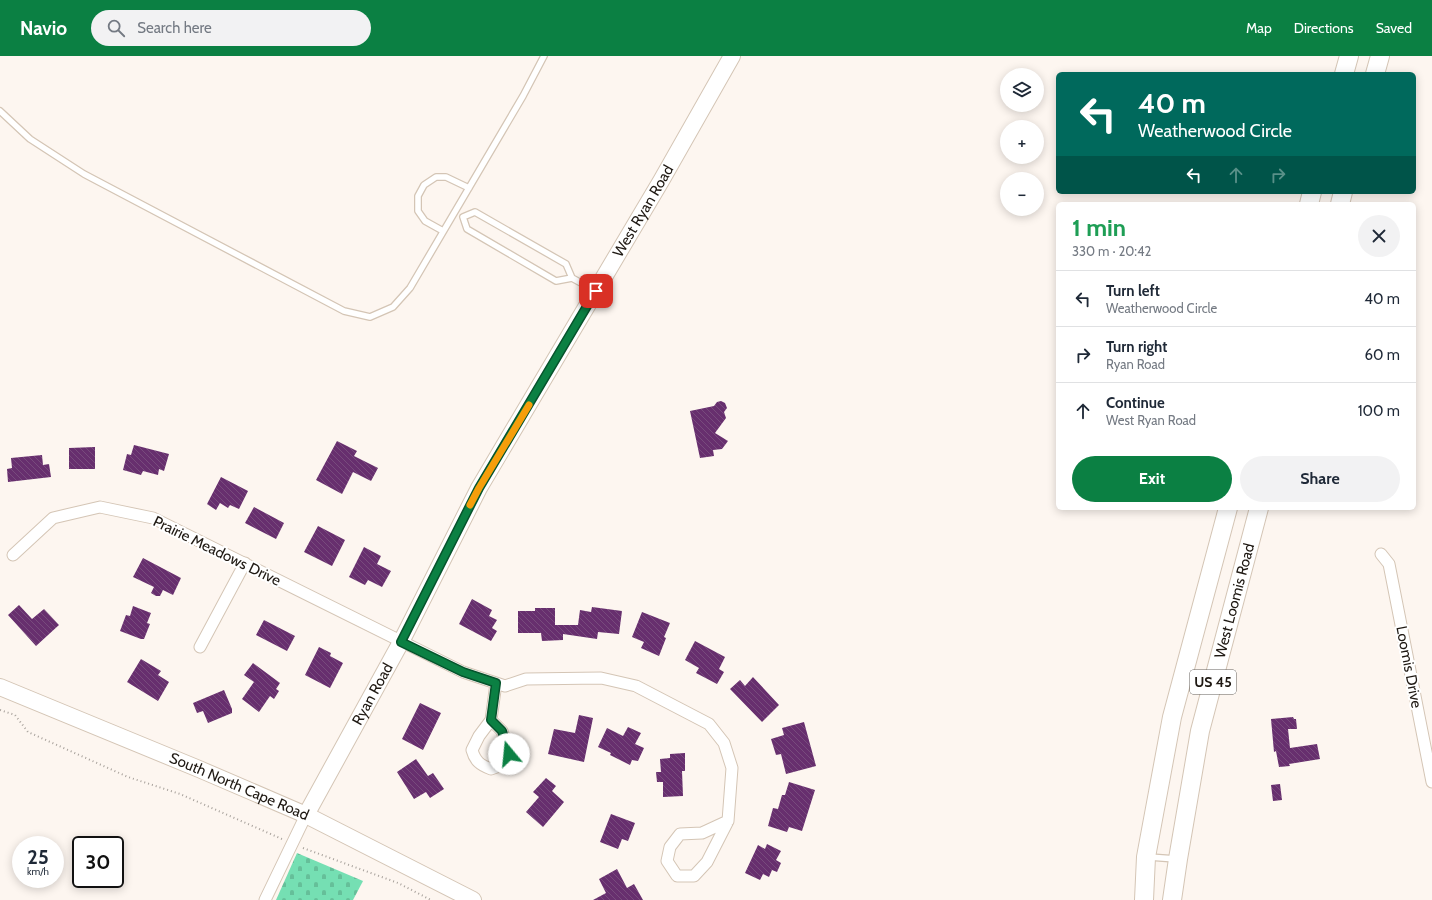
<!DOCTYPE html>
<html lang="en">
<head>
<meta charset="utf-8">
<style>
	body { margin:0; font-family:Cabin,sans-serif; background:#f2f2f3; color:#1f2937; height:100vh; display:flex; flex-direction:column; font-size:15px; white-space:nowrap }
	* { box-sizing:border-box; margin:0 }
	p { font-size:13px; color:#747a83 }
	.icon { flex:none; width:22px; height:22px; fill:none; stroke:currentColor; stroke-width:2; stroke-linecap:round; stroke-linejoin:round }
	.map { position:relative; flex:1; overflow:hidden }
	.drawer { position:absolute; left:1056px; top:146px; width:360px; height:308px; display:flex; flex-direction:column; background:#fff; border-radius:6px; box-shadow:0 2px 10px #0003 }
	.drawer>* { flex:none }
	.hud { position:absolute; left:1056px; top:16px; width:360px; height:122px; border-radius:6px; box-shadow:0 2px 10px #0003; background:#00695c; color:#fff; overflow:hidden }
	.fabs { position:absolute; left:1000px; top:12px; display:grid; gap:8px }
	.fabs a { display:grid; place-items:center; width:44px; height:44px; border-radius:50%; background:#fff; box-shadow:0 2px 10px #0003; font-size:20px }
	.speed { position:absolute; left:12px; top:780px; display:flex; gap:8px; font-size:20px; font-weight:700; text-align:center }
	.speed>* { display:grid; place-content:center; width:52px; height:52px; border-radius:50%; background:#fff; box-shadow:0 2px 10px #0003; line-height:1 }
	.speed small { font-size:10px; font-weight:400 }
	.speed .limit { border:2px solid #111; border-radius:6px; background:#fff; color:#111 }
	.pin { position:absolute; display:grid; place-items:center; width:34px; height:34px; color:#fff; margin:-17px; border-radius:8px; box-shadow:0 2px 6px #0006 }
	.me { position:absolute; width:44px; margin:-22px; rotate:343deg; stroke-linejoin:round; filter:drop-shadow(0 0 3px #0008) }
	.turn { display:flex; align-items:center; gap:14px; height:84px; padding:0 16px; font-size:18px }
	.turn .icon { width:52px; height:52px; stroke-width:2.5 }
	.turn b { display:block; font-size:28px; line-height:34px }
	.lanes { display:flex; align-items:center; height:38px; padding:0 16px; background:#0003; justify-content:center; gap:20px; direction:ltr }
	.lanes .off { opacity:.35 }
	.round { display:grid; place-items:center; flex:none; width:42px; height:42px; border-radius:21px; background:#f2f2f3 }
	.headline { display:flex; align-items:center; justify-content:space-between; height:68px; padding:0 16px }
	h1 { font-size:24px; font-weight:700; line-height:30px; color:#1e9e55 }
	.button { display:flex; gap:8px; margin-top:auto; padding:8px 16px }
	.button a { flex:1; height:46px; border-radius:24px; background:#0b8043; color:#fff; font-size:16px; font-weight:700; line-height:46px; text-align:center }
	.button a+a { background:#f2f2f3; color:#1f2937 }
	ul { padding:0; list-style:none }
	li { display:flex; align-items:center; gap:12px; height:56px; padding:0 16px; border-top:1px solid #e0e1e3 }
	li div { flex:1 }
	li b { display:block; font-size:15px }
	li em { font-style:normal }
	header { display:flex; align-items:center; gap:24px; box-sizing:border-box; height:56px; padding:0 20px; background:#0b8043; color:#fff }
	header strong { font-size:19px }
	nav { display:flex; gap:22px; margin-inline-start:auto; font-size:14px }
	.search { width:280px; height:36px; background:#f2f2f3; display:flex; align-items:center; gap:10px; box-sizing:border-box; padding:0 14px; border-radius:22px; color:#747a83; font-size:15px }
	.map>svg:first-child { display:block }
	.cemetery { fill:url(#cemetery-stones) }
	.building { fill:url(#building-back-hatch) }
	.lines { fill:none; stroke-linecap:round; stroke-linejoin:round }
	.lane-casing { stroke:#d4c5b5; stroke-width:8 }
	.street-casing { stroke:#d4c5b5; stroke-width:13 }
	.secondary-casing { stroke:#d4c5b5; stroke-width:18 }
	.primary-casing { stroke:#d4c5b5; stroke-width:20 }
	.path { stroke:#a7a19b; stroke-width:2; stroke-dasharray:1 3; stroke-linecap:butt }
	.lane { stroke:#fff; stroke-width:5.5 }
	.street { stroke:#fff; stroke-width:11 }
	.secondary { stroke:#fff; stroke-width:16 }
	.primary { stroke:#fff; stroke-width:18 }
	.route-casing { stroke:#07532c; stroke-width:10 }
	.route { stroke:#0b8043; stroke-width:7 }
	.slow { stroke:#f59e0b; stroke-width:7 }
	.labels { text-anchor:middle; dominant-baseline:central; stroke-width:4; stroke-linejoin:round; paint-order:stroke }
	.shield { fill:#fff; stroke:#625e5a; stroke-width:1 }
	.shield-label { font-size:14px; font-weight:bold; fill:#1f1913 }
	.street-label { font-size:15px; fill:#1f1913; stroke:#fff }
</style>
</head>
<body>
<header>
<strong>Navio</strong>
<div class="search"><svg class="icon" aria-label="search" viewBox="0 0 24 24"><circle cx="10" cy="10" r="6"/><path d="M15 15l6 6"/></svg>Search here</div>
<nav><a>Map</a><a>Directions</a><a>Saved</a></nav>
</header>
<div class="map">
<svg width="1432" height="844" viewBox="0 0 1432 844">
	<defs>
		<pattern id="cemetery-stones" width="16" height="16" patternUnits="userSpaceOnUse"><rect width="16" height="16" fill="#75dfb3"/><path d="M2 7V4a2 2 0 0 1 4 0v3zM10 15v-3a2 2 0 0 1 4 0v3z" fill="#65bf99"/></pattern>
		<pattern id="building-back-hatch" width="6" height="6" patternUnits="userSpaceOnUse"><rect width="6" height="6" fill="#672f6e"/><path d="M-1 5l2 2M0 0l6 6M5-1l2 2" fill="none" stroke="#784b7d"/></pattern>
	</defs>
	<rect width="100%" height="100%" fill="#fdf6f0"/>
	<path class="cemetery" d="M297,797L363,825L353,844H276Z"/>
	<path class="building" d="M721,345L725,347L727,352L724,356L726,362L715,377L728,385L722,393L713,394L714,400L700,402L690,355L714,350L717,346Z
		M337,385L357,395L354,400L378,412L371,425L353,416L342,438L316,424Z
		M134,389L169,398L164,415L159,413L158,419L143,415L141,419L123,414L127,398L131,399Z
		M95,391V413H69V392Z
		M42,399L43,409L49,408L51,421L8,426L7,413L12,412L11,402Z
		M221,421L248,435L239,453L230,449L228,452L220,447L216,454L207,448Z
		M254,451L284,467L276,483L245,467Z
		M318,470L345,484L332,510L304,496Z
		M364,491L381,500L377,508L391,515L382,531L368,524L365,529L349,521Z
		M143,502L181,522L173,539L163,534L160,540H156L151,537L154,531L133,521Z
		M472,543L492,554L489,560L497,564L492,572L497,575L491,585L459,568Z
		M19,549L32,563L44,553L59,569L36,590L8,559Z
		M133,550L151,557L147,567L150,568L144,583H141L120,575L126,559L130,560Z
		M592,551L622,555L619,578L598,576L597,583L563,578V584L542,585L541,577H518V555H535V552H555V569H578L580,554L591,556Z
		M642,556L670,567L664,581L666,582L659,600L641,592L644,586L632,581Z
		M264,564L295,580L287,595L256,579Z
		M695,585L725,601L719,613L724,616L717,628L696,617L699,612L685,604Z
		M319,591L331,597L330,600L343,607L330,632L305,619Z
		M141,603L161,615L158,619L169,626L158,645L127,626Z
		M253,607L280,627L276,633L279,635L274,643L270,640L259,656L242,643L254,626L244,619Z
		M753,621L779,649L762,666L730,633L740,624L745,630Z
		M224,634L232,653V657L208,667L203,655L197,657L193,647Z
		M420,647L441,657L423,694L402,683Z
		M579,659L593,662L584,706L548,698L554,673L575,677Z
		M1293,661L1294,663H1296L1297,673H1288L1290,692L1317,688L1320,703L1289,708L1290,710L1279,711L1276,695L1274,696L1271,663Z
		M804,666L816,710L786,718L781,698L776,699L771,683L784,679L782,672Z
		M628,671L641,677L635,688L644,692L638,705L632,704L630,709L610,699L611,697L598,691L607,672L623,680Z
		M685,697V715H682L683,740L663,741V726H657L656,716H661L660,703L670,702V698Z
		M416,703L428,720L433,717L444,733L430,742L426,736L414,743L397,716Z
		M546,722L556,730L552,735L564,746L543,771L526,756L539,741L533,736Z
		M789,726L815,734L802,775L789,771L787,776L768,770L773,752L778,753L782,739H785Z
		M1280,728L1282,744L1273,745L1271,729Z
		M611,758L635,767L628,785L622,783L618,793L600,786Z
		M767,788L781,795L776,804L781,807L777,816L772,814L769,821L763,818L760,824L745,817L758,789L765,793Z
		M617,813L627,832L634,828L643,844H593L606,837L599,823Z"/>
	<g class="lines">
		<defs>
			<path id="lane" d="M0,55L30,83L84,118L344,255L370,261L393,251L410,232L523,40L544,0
				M443,175L425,165L418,155V140L424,129L436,121H446L469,132
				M572,222L556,225L467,173L463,161L475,156L566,208L572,222L594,234
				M1149,801L1176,803"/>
			<path id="street" d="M1381,498L1389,508L1432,726
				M13,499L53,462L100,451L153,462L463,616L505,630L526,623L601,622L636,630L709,668L724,687L732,712L728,765L702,777L680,778L670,791L667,805L677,820H694L707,806L728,765
				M200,591L245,507
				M491,664L502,675L509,698L502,709L491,713C480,709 475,705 472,694L479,680L491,664L496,627
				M265,844L306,759"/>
			<g id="secondary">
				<path id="s1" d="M0,631L199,713L306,759L473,844"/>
				<path id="s2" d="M306,759L401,586L479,432L661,125L732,0"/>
			</g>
			<g id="primary">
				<path d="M1344,18L1349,0"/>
				<path d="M1375,18L1380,0"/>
				<path d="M1309,148L1312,136"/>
				<path d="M1340,148L1343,136"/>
				<path d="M1144,844L1146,801L1172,661L1228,452"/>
				<path id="s3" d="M1172,844L1178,803L1200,675L1259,452"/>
			</g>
		</defs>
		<use href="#lane" class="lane-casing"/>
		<use href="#street" class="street-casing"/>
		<use href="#secondary" class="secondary-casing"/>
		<use href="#primary" class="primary-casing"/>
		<path class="path" d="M0,654L15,659L28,676L128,721L180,738L282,783
			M303,792L398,827L431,844"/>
		<use href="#lane" class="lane"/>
		<use href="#street" class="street"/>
		<use href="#secondary" class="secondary"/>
		<use href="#primary" class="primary"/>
	</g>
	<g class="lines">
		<defs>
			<path id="route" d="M509,698L502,675L491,664L496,627L463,616L401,586L479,432L596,235"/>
		</defs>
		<use href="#route" class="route-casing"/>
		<use href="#route" class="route"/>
		<path class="slow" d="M470,449L479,432L529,349"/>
	</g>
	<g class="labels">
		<rect class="shield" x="1190" y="614" width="46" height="24" rx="3"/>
		<g class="shield-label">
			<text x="1213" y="626">US 45</text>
		</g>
		<g class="street-label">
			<text stroke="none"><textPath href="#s2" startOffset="692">West Ryan Road</textPath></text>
			<text transform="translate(217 495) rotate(26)">Prairie Meadows Drive</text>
			<text stroke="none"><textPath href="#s3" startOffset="306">West Loomis Road</textPath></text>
			<text transform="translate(1409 611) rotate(79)">Loomis Drive</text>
			<text stroke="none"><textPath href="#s2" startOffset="138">Ryan Road</textPath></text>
			<text stroke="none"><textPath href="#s1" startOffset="259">South North Cape Road</textPath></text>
		</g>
	</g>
</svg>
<div class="fabs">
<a><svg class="icon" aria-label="layers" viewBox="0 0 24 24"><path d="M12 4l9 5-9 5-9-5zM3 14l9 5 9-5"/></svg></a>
<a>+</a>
<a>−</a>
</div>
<div class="speed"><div>25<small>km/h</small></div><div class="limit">30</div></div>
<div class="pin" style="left:596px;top:235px;background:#d93025"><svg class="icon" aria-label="arrive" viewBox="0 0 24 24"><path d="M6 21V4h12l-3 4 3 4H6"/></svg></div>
<svg class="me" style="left:509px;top:698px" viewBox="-20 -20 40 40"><circle r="19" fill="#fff"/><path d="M0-13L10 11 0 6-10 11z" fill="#0b8043"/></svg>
<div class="hud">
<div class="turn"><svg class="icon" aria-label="left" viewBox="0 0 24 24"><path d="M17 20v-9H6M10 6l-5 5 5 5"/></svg><div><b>40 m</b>Weatherwood Circle</div></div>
<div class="lanes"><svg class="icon" aria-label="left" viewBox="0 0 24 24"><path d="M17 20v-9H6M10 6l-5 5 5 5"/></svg><svg class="icon off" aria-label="ahead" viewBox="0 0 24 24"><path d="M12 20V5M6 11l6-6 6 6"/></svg><svg class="icon off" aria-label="right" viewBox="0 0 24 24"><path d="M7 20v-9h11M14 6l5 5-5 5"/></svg></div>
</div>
<section class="drawer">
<div class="headline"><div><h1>1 min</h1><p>330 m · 20:42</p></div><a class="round"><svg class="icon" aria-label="close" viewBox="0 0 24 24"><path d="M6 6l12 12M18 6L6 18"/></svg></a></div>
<ul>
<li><svg class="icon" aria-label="left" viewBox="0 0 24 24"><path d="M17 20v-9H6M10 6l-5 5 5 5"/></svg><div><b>Turn left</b><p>Weatherwood Circle</p></div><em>40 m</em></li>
<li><svg class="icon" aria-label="right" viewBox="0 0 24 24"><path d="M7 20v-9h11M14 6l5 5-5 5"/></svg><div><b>Turn right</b><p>Ryan Road</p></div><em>60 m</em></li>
<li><svg class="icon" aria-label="ahead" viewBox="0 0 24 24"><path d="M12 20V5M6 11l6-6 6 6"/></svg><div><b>Continue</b><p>West Ryan Road</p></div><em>100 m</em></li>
</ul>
<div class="button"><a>Exit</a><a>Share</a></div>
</section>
</div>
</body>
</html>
